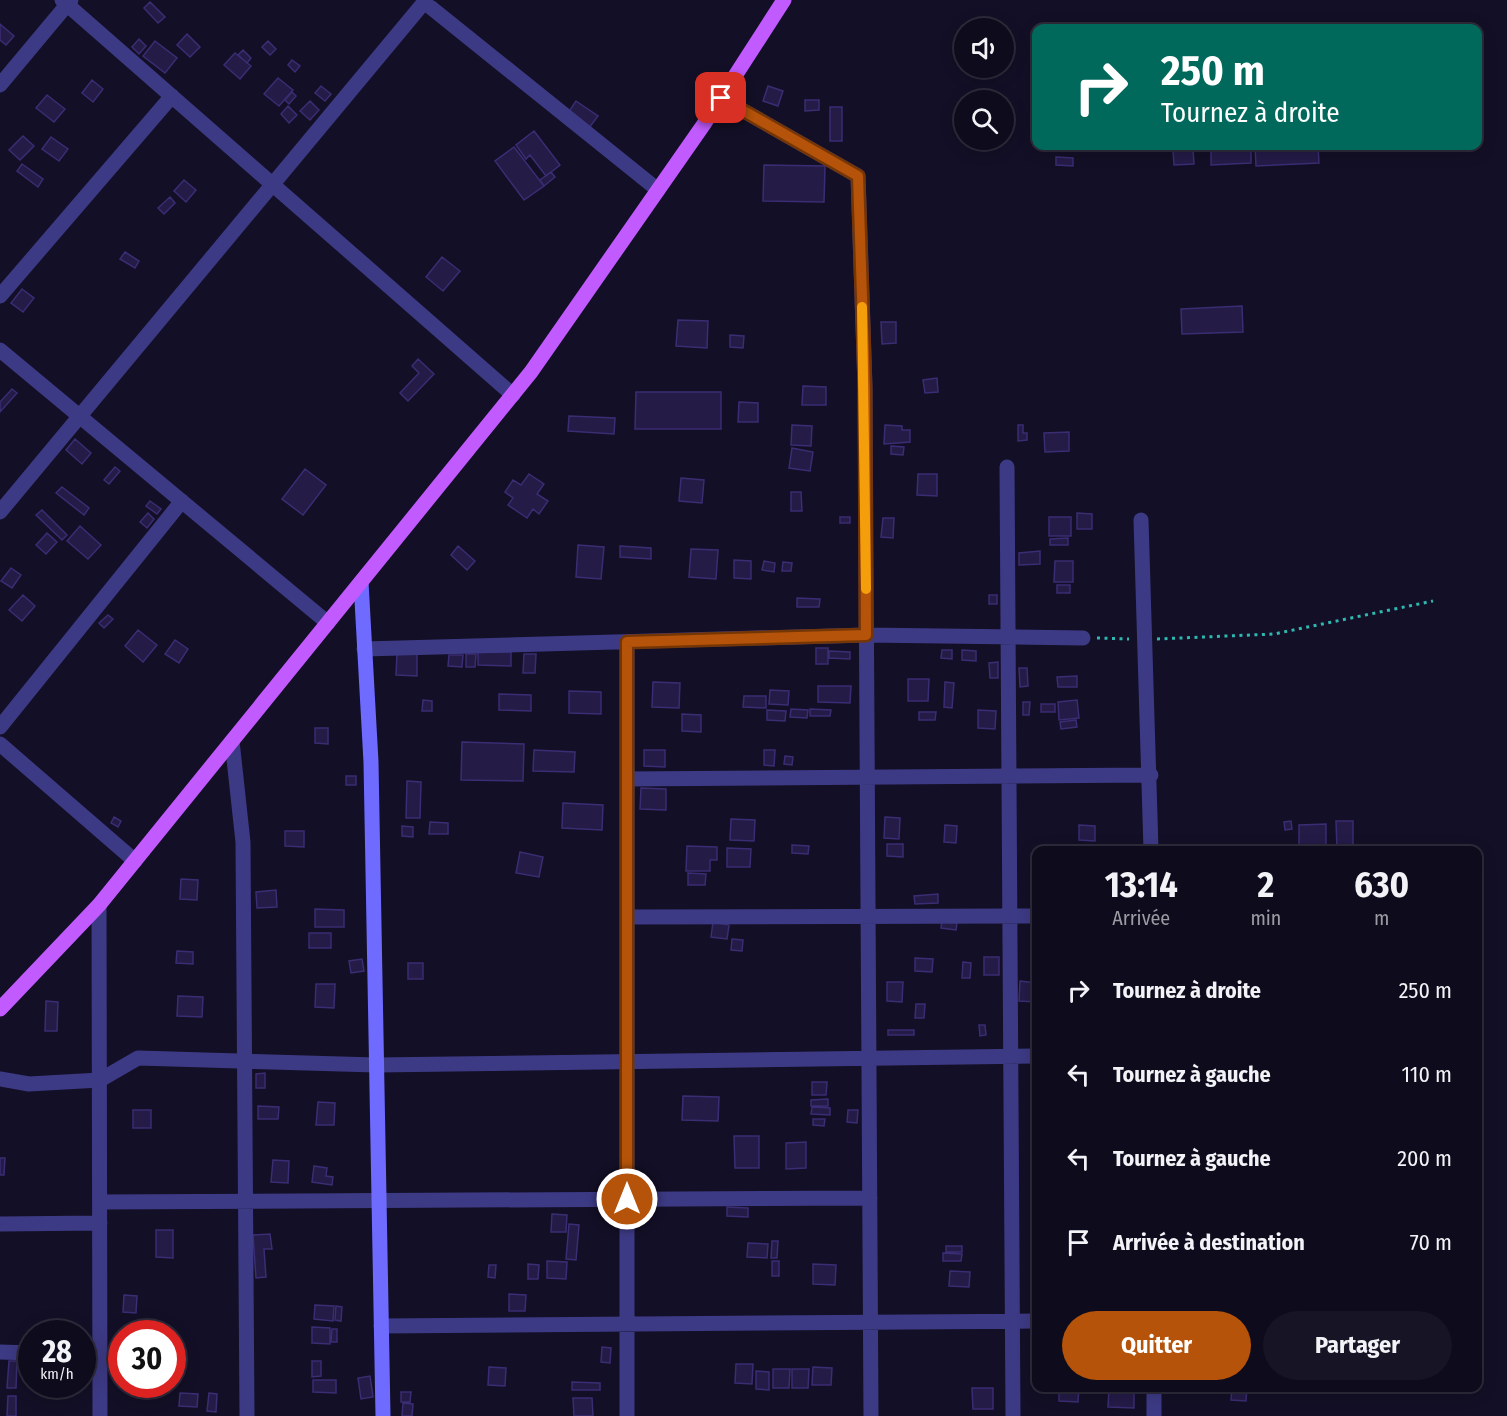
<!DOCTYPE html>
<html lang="fr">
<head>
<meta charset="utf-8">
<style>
	body { margin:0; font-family:"Fira Sans Condensed",sans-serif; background:#171425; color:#f1f3f6; height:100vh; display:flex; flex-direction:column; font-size:22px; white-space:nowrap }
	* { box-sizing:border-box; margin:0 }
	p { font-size:20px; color:#9b9ba3 }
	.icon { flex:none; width:33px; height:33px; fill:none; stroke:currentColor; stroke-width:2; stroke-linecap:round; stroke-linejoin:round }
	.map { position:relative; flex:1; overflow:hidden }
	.details { position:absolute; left:1032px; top:846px; width:450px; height:546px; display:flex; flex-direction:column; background:#0e0b1c; border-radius:12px; box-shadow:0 3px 15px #0003,0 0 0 2px #2e2b3b }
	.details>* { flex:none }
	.top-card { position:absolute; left:1032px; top:24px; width:450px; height:126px; border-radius:12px; box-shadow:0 3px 15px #0003,0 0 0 2px #2e2b3b; background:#00695c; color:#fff; overflow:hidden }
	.tools { position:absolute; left:954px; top:18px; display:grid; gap:12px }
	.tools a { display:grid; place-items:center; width:60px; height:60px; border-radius:50%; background:#0e0b1c; box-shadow:0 3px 15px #0003,0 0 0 2px #2e2b3b; font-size:30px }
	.speed { position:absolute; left:18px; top:1320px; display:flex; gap:12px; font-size:30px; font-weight:700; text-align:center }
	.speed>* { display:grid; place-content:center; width:78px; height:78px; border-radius:50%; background:#0e0b1c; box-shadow:0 3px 15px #0003,0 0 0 2px #2e2b3b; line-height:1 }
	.speed small { font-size:15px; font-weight:400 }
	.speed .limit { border:9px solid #d22; background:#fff; color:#111 }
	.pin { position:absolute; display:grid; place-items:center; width:51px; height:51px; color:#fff; margin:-26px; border-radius:12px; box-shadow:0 3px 9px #0006 }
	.me { position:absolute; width:66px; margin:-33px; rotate:0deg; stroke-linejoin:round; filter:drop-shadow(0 0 4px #0008) }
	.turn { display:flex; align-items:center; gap:21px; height:126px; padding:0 30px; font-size:27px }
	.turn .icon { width:78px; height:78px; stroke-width:2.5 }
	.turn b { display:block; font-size:42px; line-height:51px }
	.eta { display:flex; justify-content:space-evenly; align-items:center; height:102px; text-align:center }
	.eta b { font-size:36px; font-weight:700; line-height:42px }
	.button { display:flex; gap:12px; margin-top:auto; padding:12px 30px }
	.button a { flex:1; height:69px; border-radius:36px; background:#b45309; color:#fff; font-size:24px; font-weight:700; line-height:69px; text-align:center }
	.button a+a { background:#171425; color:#f1f3f6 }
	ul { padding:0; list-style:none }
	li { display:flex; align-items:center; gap:18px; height:84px; padding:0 30px }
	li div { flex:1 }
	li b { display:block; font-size:22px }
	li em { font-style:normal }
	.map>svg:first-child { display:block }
	.building { fill:#241b47; stroke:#3b2d73; stroke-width:1.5 }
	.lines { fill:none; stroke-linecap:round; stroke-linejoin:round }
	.path { stroke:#2fb8b0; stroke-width:3; stroke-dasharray:3 4.5; stroke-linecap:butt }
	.street { stroke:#3d3a85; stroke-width:15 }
	.secondary { stroke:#6f6bff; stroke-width:15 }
	.primary { stroke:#c25bff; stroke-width:15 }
	.route-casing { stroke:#753606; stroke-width:15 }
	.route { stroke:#b45309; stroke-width:10 }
	.slow { stroke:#f59e0b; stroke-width:10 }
</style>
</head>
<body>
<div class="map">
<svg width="1507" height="1416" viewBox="0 0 1507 1416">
	<rect width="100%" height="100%" fill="#130f26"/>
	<path class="building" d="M150,2L165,17L158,23L144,8Z
		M1356,23H1371V28H1356Z
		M0,24L14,36L6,45L0,40Z
		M187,34L200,47L190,57L177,45Z
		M139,39L146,46L139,54L132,47Z
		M155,41L177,58L165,73L143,56Z
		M268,41L276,49L270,55L262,47Z
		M243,50L251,58L247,63L238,55Z
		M235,53L251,66L240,79L224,65Z
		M292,60L300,66L295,72L288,65Z
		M278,78L293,90L279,106L264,94Z
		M92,80L103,89L93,102L82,93Z
		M321,86L331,94L325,101L315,93Z
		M768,86L783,91L778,106L763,101Z
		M292,92L296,96L289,104L285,100Z
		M47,95L65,109L54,122L36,108Z
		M805,100H819V110L805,111Z
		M310,101L319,110L310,120L300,111Z
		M576,101L598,116L589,128L568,113Z
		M288,106L297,115L289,123L281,114Z
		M830,107H842V141H830Z
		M534,131L560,165L546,176L530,155L526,159L516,145Z
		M23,136L34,146L20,160L9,150Z
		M51,137L68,149L59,161L42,149Z
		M1251,146V163L1211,165V148Z
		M1318,146L1319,163L1256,166L1255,147Z
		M514,147L544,186L524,200L495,161Z
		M1193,149L1194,164L1174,165L1173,150Z
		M1056,157L1073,158V166L1056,165Z
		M22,164L43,179L38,187L17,171Z
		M764,165L825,166L824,202L763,201Z
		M551,172L555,177L544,186L540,180Z
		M184,180L196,190L186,202L174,191Z
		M170,197L175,203L164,214L158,208Z
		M125,252L139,261L135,268L120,259Z
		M442,257L460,271L443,291L426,277Z
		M22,289L34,298L23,312L11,303Z
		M1242,306L1243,332L1182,334L1181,309Z
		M678,320L708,321L707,348L676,346Z
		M881,322H896V343L882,344Z
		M730,335L744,336L743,348L730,347Z
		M418,359L434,374L408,401L400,393L419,373L412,366Z
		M937,378L938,392L925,393L923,380Z
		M803,386L826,387V405H802Z
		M12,389L17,393L0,412V402Z
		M636,392H721V429H635Z
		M739,402L758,403V422H738Z
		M569,416L615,418L614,434L568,431Z
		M792,425L812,426L811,446L791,445Z
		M885,425L902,426V430H910V442L884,444Z
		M1018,425H1023V433H1027V440L1018,441Z
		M1069,432V451L1045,452L1044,433Z
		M75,439L91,453L82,464L66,450Z
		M891,446L904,447L903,455L891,454Z
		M792,448L813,452L810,471L789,468Z
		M115,467L120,471L109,484L104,480Z
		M305,469L326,485L303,515L282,499Z
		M529,474L544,484L537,494L548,501L539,514L533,509L527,518L508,505L513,498L505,492L513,480L521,485Z
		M918,474H937V496L917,495Z
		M681,478L704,480L702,503L679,501Z
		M62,487L89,508L84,515L56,493Z
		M791,492H801L802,511H791Z
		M150,501L161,509L157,514L146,506Z
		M42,510L67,535L62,540L36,515Z
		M148,513L154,519L147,528L140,522Z
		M1077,513L1092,514V529H1077Z
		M840,517H850V523H840Z
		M1049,517H1071V536H1049Z
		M883,518H894L893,538L881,537Z
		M80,526L101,545L88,559L67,541Z
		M47,533L57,542L46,554L36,545Z
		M1068,538V545H1050V539Z
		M578,545L604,547L601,579L576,577Z
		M458,546L475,561L467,570L451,555Z
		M620,546L651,548V559L620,557Z
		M691,549L718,550L716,579L689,577Z
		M1040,551V564L1019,565V553Z
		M734,560L751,561V579L734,578Z
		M764,561L775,563L774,572L762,570Z
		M1055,561H1073V582H1054Z
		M783,562L792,563L791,571H782Z
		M11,568L21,575L12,588L1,581Z
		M1057,585H1070V593H1057Z
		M23,595L35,606L22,621L9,610Z
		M989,595H997V604H989Z
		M797,598L820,599L819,607H797Z
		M108,615L113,619L104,628L99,623Z
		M138,630L157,645L143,662L125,646Z
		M175,640L188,649L179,663L165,654Z
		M816,648H828V664H816Z
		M942,650H952V659L941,658Z
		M962,650L976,651V661L962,660Z
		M829,651L850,652V659L829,658Z
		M478,652H511V666L478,665Z
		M397,653H417V676L396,675Z
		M466,654H476L475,667H466Z
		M524,654H536L535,673H523Z
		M449,655H463L462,667L448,666Z
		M998,662V678H990L989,663Z
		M1019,668H1027L1028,686L1020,687Z
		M1077,676V687H1058L1057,677Z
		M908,679H929L928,701H908Z
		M653,682L680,683L679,708L652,707Z
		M945,682L954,683L952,708L944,707Z
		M818,686H851L850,703L818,702Z
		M770,690L789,691L788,705L769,704Z
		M569,691L601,692V714L569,713Z
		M499,694L531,695V711L499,710Z
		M744,696H766V708L743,707Z
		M423,700L432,701V711H422Z
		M1077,700L1079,718L1059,720L1058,702Z
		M1023,702H1030L1029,715H1023Z
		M1041,704H1055V712H1041Z
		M791,709L808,710L807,718L790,717Z
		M810,709L831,710L830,716H810Z
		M767,710L786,711L785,721L767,720Z
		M978,710L996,711L995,729L978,728Z
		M919,712H936L935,720H919Z
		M682,714L701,715V732L682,731Z
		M1076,720L1077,727L1061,729L1060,722Z
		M315,728H328V744L315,743Z
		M462,742L524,744L523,781L461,780Z
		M534,750L575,752L574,772L533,771Z
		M644,750H665V767L644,766Z
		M764,750H775L774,766L764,765Z
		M785,756L793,757L792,765L784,764Z
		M346,776H356V785H346Z
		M407,781L421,782L420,818H406Z
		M641,788L666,789V810L640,809Z
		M563,803L603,805L602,830L562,828Z
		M114,817L121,821L118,827L111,823Z
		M885,817L900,818L899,839L884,838Z
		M731,819L755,820L754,841L730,840Z
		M1291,821L1292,829L1285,830L1284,822Z
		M1336,821H1353V850H1337Z
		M430,822L448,823V834H429Z
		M1326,824V850H1299V825Z
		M945,825L957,826L956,843L944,842Z
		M1079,825L1095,826V841L1079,840Z
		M402,826L413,827V837L402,836Z
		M285,831H304V847L285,846Z
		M887,844H903V857L887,856Z
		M792,845L809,846L808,854L792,853Z
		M1061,845L1078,846V850H1061Z
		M687,846L717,847V860H710V871H686Z
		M727,848L751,849L750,867H727Z
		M520,852L543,857L539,877L516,873Z
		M688,873L706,874L705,885H688Z
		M181,879L198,880L197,900L180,899Z
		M276,890L277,907L257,908L256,892Z
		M938,894V903L915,904L914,896Z
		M315,909L344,910V927H315Z
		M942,920L957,923L956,930L941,928Z
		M713,922L729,925L727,939L711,937Z
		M309,933H331V948H309Z
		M732,939L743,940L742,951L731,950Z
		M177,951L193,952V964L176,963Z
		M984,957H999V975H984Z
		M915,958L933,959L932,972L915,971Z
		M362,959L364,971L351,973L349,961Z
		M963,962L971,963L970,978H962Z
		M408,963H423V979H408Z
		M1020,981L1036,983V1002L1019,1001Z
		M887,982H903L902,1002L887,1001Z
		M316,984H335L334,1008L315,1007Z
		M178,996L203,997L202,1017L177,1016Z
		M46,1001L58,1002L57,1031H45Z
		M916,1004H925L924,1018H915Z
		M979,1025H985L986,1035L980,1036Z
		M888,1030H914V1035H888Z
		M265,1073V1088H256V1074Z
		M812,1082H827L826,1095H812Z
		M683,1096L719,1097L718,1121L682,1120Z
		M828,1099V1106H811V1100Z
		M318,1102L335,1103L334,1125H316Z
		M258,1106L279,1107L278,1119H258Z
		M812,1107L830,1108V1115L811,1114Z
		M133,1110H151V1128H133Z
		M848,1110H858L857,1123L847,1122Z
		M813,1119H825L824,1126L813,1125Z
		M734,1136H759V1168H735Z
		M806,1142V1168L786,1169V1143Z
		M0,1158H5L4,1175H0Z
		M273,1160L289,1161L288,1183L271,1182Z
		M314,1166L327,1168L326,1176L333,1177L332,1185L312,1182Z
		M727,1207L748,1208V1217L727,1216Z
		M552,1214L567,1215L566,1232H551Z
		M569,1224L579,1225L576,1260L566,1259Z
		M156,1230H173V1258L156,1257Z
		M270,1234L272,1249H264L266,1277L256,1278L253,1235Z
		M772,1241H778L777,1258H771Z
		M748,1243L768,1244L767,1258L747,1257Z
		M946,1246H962V1252H946Z
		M943,1253L962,1254L961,1261H943Z
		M547,1261L567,1262L566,1279L547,1278Z
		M772,1261H779V1276H772Z
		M528,1264L539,1265L538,1279H528Z
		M813,1264L836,1265L835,1285L813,1284Z
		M489,1265H496L495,1278L488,1277Z
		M950,1271L970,1272L969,1287L949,1286Z
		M509,1294L526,1295L525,1311H509Z
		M124,1295L137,1296L136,1313L123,1312Z
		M315,1305L334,1306L333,1321L314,1319Z
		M336,1306L342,1307L341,1321L335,1320Z
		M312,1327L330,1328V1344L312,1343Z
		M332,1329H337V1342H331Z
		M602,1347L611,1348L610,1363L601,1362Z
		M9,1361H17L16,1388H7Z
		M312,1361H321V1376L312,1377Z
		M736,1364H753L752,1384L735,1383Z
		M489,1367L506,1368L505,1386L488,1385Z
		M813,1367L832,1368L831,1385H812Z
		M773,1369H790L789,1388H773Z
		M792,1369H809L808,1388H792Z
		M756,1371L769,1372V1390L756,1389Z
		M370,1376L373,1397L361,1399L358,1378Z
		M313,1380H336V1393L313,1392Z
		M572,1382L600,1383V1390H572Z
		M972,1388H993V1409H973Z
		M1059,1388H1079L1078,1402L1059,1401Z
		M1109,1388H1134V1408L1108,1407Z
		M1232,1388H1247L1246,1401L1231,1400Z
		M401,1392H411L410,1402H401Z
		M180,1393L198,1394L197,1407L179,1406Z
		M209,1393L217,1394L216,1412L207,1411Z
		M8,1396H16V1416H7Z
		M573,1398H592L593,1416H574Z
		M403,1403L413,1404L412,1416H402Z"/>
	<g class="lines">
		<path class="path" d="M1097,638L1129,639
			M1157,639L1274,634L1433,601"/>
		<path class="street" d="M62,0L513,395
			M424,2L658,190
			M0,85L71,0
			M721,98L858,176L865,387L871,1416
			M0,296L172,96
			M0,350L328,623
			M1007,467L1013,1416
			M0,512L426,0
			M1141,520L1151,850
			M627,642V1416
			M364,649L866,635L1083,638
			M0,727L182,501
			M232,741L243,842L247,1416
			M0,744L135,861
			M627,779L1151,775
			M99,905L100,1416
			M627,917L1036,916
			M0,1079L29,1084L100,1080L138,1058L376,1065L1036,1056
			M100,1202L870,1198
			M0,1224L100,1223
			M381,1326L1036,1321
			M0,1352L32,1353
			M82,1353H100
			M1154,1416V1388"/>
		<path class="secondary" d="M361,582L371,762L383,1416"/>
		<path class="primary" d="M0,1009L99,905L531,372L704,124L784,0"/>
	</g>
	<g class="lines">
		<defs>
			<path id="route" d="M627,1199V642L866,635L865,387L858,176L721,98"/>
		</defs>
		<use href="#route" class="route-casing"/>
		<use href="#route" class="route"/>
		<path class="slow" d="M862,307L866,589"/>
	</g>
</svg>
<div class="tools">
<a><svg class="icon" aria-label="sound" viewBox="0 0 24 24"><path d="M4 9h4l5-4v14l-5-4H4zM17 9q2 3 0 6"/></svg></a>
<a><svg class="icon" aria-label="search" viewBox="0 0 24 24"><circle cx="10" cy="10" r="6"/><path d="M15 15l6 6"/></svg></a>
</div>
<div class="speed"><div>28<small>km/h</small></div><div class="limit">30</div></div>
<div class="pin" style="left:721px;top:98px;background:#d93025"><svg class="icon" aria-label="arrive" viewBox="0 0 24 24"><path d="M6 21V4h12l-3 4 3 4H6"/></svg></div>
<svg class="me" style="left:627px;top:1199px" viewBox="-20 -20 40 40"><circle r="17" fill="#b45309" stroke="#fff" stroke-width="3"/><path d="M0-11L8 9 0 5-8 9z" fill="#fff"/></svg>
<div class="top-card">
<div class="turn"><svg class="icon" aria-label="right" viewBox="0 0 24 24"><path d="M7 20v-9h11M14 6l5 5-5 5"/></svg><div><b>250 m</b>Tournez à droite</div></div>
</div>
<section class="details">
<div class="eta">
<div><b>13:14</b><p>Arrivée</p></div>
<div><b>2</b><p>min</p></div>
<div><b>630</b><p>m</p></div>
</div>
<ul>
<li><svg class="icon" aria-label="right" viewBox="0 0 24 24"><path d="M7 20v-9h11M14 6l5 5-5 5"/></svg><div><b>Tournez à droite</b></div><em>250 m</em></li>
<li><svg class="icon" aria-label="left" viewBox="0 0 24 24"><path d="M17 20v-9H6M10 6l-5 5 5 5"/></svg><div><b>Tournez à gauche</b></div><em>110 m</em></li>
<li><svg class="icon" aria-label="left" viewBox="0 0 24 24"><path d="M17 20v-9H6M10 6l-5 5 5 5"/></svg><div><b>Tournez à gauche</b></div><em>200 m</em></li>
<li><svg class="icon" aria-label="arrive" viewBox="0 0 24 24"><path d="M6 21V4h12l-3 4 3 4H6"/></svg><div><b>Arrivée à destination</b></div><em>70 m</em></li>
</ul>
<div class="button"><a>Quitter</a><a>Partager</a></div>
</section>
</div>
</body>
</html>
